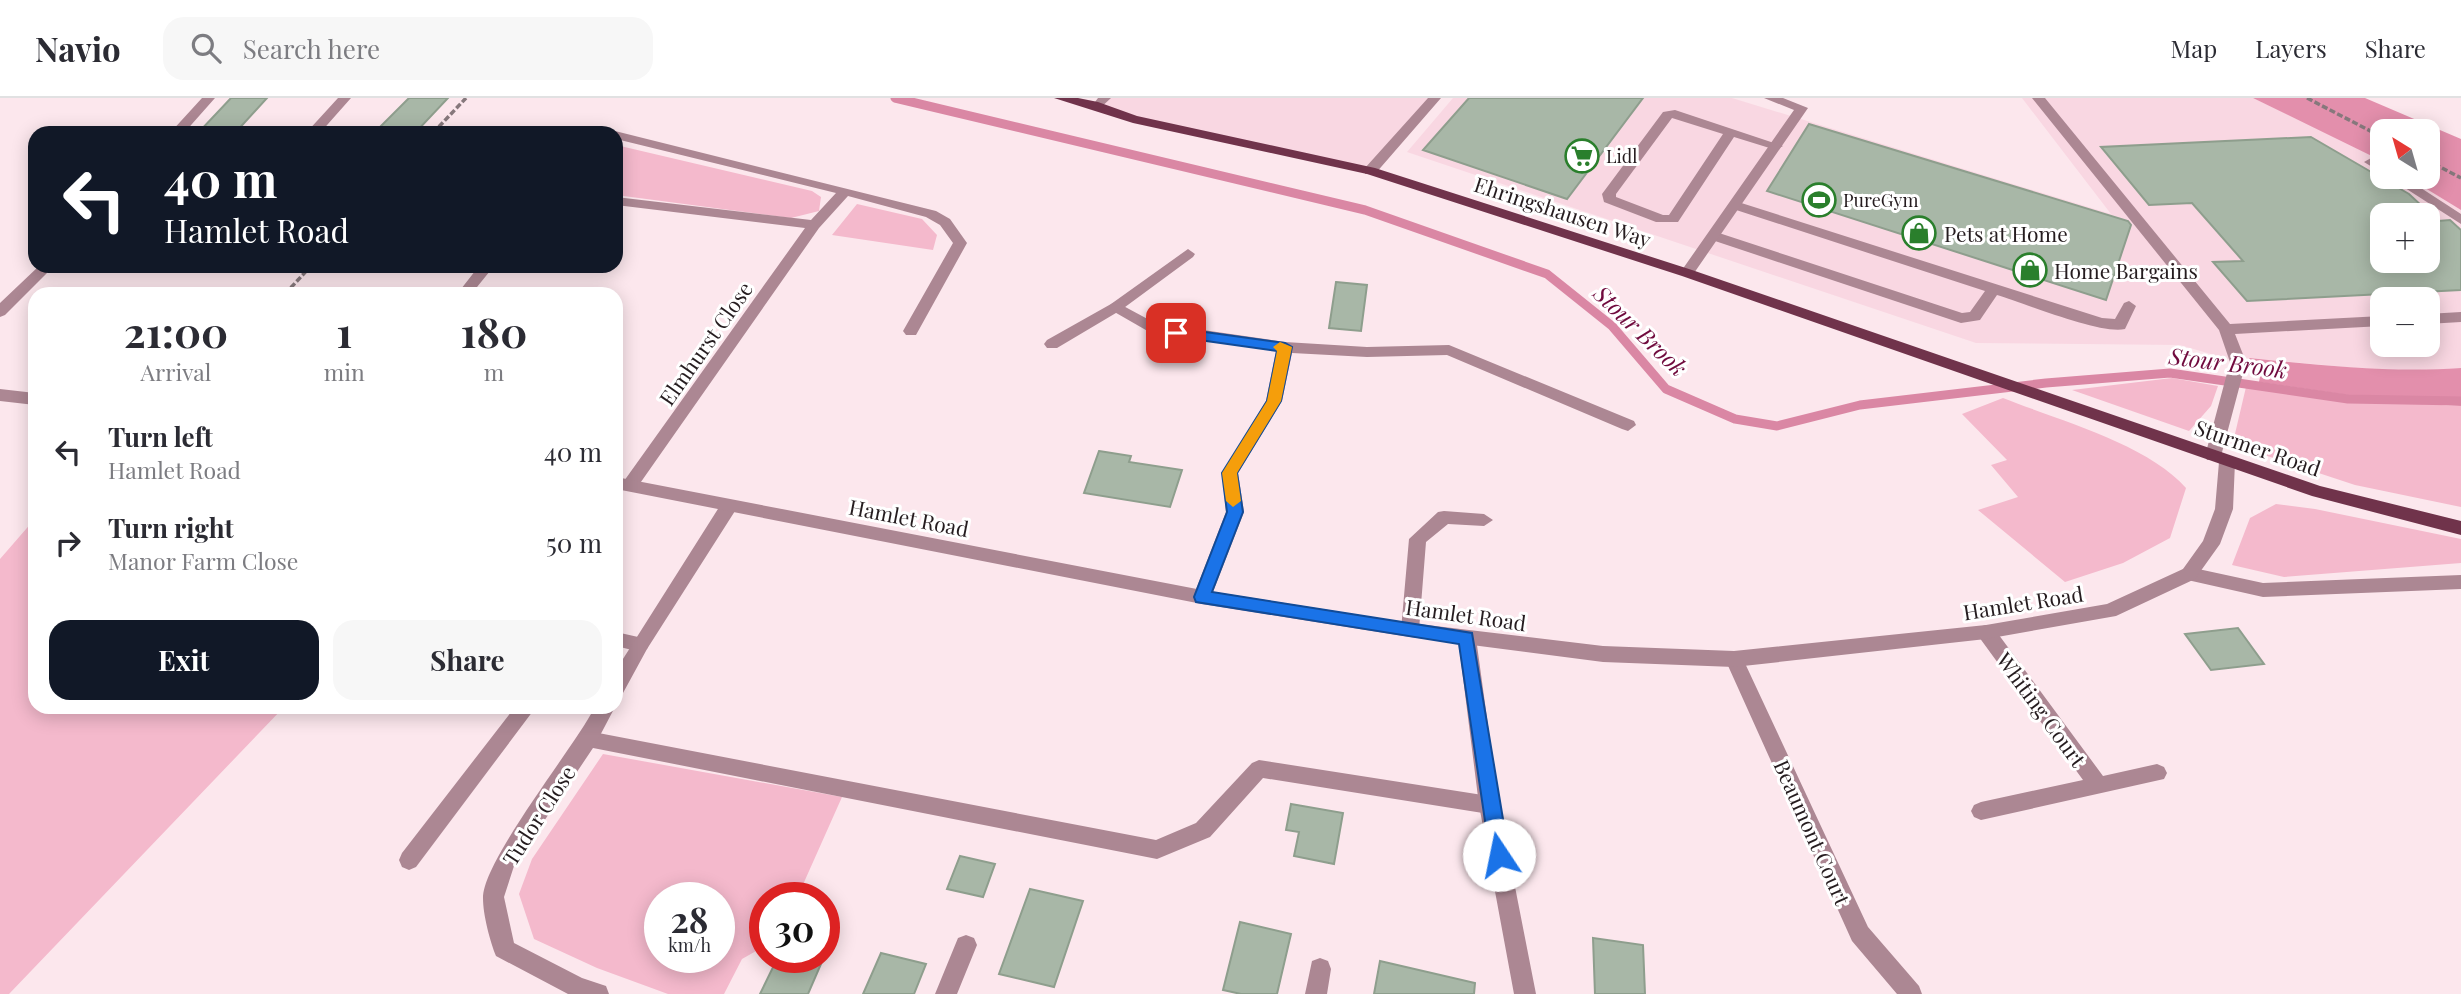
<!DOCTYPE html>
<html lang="en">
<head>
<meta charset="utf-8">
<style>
	body { margin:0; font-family:"Playfair Display",serif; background:#f7f7f7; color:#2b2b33; height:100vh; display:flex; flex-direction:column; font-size:26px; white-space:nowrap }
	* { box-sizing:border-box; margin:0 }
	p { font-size:23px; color:#7c7c81 }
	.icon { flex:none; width:38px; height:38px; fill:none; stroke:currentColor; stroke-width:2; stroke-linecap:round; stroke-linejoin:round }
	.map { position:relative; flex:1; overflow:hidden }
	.side { position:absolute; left:28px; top:189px; width:595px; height:427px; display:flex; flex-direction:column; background:#fff; border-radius:21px; box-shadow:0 4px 18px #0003 }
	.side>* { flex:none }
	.guide { position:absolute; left:28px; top:28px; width:595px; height:147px; border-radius:21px; box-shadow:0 4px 18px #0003; background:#111827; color:#fff; overflow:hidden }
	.needle { width:46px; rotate:323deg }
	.controls { position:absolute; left:2370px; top:21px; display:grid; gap:14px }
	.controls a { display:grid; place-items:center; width:70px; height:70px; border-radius:14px; background:#fff; box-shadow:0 4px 18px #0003; font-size:35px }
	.speed { position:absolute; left:644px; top:784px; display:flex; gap:14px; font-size:35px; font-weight:700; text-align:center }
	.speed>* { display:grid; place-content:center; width:91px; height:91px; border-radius:50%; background:#fff; box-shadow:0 4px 18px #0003; line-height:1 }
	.speed small { font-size:18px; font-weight:400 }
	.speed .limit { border:10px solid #d22; background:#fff; color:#111 }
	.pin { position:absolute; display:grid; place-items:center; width:60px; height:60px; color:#fff; margin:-30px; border-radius:14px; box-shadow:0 4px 10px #0006 }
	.me { position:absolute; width:77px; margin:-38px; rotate:349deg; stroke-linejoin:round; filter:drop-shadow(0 0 5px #0008) }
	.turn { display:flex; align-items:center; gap:24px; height:147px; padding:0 21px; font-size:32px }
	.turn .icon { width:91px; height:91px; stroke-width:2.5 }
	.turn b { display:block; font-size:49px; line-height:60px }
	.eta { display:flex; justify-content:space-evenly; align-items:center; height:119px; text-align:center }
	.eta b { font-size:42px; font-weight:700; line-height:49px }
	.cta { display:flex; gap:14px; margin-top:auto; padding:14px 21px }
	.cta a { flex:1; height:80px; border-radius:21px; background:#111827; color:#fff; font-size:28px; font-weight:700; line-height:80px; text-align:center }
	.cta a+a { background:#f7f7f7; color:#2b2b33 }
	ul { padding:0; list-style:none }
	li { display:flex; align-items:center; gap:21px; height:91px; padding:0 21px }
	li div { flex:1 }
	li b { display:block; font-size:26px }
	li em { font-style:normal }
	header { display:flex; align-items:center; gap:42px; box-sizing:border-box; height:98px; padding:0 35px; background:#fff; border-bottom:2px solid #e1e1e2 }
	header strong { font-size:33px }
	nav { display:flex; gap:38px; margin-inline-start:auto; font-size:24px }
	.search { width:490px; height:63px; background:#f7f7f7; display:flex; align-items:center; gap:18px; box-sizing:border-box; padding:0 24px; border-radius:21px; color:#7c7c81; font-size:26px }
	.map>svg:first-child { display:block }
	.built { fill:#f9d7e2; fill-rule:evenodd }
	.green { fill:#f4b9cc; fill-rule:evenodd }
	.forest { fill:#e38fac }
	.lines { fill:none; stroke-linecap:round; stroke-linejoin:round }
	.stream { stroke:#da87a4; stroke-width:9 }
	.building { fill:#a8b7a7; stroke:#8e9e8d; stroke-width:2; fill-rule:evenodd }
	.path { stroke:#86787c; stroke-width:3.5; stroke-dasharray:6 2.5; stroke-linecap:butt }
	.service { fill:#ac8793; fill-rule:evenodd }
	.minor { fill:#ac8793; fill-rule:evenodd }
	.tertiary { fill:#ac8793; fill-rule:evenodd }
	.primary { fill:#70334b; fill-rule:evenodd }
	.route { fill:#1a73e8; stroke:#114b97; stroke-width:2 }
	.slow { fill:#f59e0b }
	.labels { text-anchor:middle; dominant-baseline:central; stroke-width:6; stroke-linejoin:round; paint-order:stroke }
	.far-poi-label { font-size:18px; fill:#251c1f; stroke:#fff; text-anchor:start }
	.street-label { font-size:21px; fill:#251c1f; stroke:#fff }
	.poi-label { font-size:21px; fill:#251c1f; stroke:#fff; text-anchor:start }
	.water-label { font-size:23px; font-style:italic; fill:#700b3e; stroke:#fff }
</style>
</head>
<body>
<header>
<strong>Navio</strong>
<div class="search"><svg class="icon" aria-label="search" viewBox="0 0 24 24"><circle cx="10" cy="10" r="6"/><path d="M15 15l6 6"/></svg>Search here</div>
<nav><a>Map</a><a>Layers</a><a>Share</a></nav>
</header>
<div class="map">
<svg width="2461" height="896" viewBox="0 0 2461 896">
	<rect width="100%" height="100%" fill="#fce7ed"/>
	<path class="built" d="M1105,0H1435L1370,73L1133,21L1098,8Z
		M1453,0H1732L2111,116L2022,0H2253L2369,55L2382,63V79H2407L2461,112V270L2425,273L2356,270L2249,260L2238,264L2180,247L1976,245L1407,54ZM2382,117H2427V163H2382ZM2382,201H2427V247H2382Z"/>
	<path class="green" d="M616,47L812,93L821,99L819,113L791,120L616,97Z
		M857,106L922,121L937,137L933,152L832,137Z
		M2172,280L2218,288L2211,308L2189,333L2072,292Z
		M2246,289L2365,303L2461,308V409L2355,387L2246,351L2234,340Z
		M2003,300C2058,322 2148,346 2186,390L2170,440L2123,465L2065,484L1978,412L2018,399L1991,367L2007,362L1962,316Z
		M2276,406L2315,411L2461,441V465L2284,479L2232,467L2250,420Z
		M33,423L35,609H284L9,896H0V461Z
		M603,656L842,699L797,800H765V848L742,861L724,896H668L597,870L534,841L519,796L532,761ZM660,800H719V859H660Z"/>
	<path class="forest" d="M2253,0H2365L2461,41V112L2407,79H2427V33H2382V63Z
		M2249,260C2319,267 2390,275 2461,270V308L2389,303L2259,284L2261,274Z"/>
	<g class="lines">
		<path class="stream" d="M895,0L1365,112L1547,176L1612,228L1666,291L1735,321L1777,328L1860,307L2046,285L2170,275L2348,301L2461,303"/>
	</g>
	<path class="building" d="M231,0H267L235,35H198Z
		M409,0H448L415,35H374Z
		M1469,0H1643L1567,101L1423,52Z
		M1809,26L2128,123L2131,127L2106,202L1767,93Z
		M2311,39L2409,96L2438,123L2450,122L2461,132V192L2247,203L2213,164L2243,163L2192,105L2149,107L2101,49ZM2382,117H2427V163H2382Z
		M1336,184L1367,187L1361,233L1329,230Z
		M1099,353L1131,358L1129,364L1182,372L1170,409L1084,395Z
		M2238,530L2264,566L2211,572L2185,536Z
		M1291,706L1343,715L1334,766L1294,758L1299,734L1286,732Z
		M960,758L995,766L983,799L947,791Z
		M1030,791L1083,803L1054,889L999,876Z
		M1240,824L1291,836L1277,896H1241L1223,892Z
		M1593,840L1643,847L1645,896H1595Z
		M881,855L926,866L914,896H863Z
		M778,859H824L808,896H760Z
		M1380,863L1475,885L1474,896H1374Z"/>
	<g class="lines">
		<path class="path" d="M2307,0L2382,39
			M433,35L466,0
			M2427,62L2461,80
			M285,196L311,168"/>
		<path class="service" d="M338,0H351L320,35H306Z
			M2032,0H2045L2230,226L2382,218V228L2235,236L2246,264L2221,358L2219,362H2207L2205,358L2230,264L2219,232Z
			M1675,12L1783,48L1776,52L1734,39L1678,124H1656L1604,104L1602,96L1663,14ZM1672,20L1723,36L1669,117H1663L1616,99V96Z
			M2371,60L2382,65V75L2364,64Z
			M2388,79H2404L2461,116V126Z
			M1735,103L2102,220L2115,221L2124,205L2129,203L2136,208L2125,231C2101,237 2024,205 1997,197L1980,222L1961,225L1709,141V135H1719L1962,215L1970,214L1985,193L1730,110L1728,107Z
			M1188,151L1195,156L1193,159L1121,212L1057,250H1047L1044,246L1047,242L1111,206Z
			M2461,214V224L2427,226V216Z
			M1986,527L1993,529L2103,678L2157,666L2164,669L2167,675L2164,681L1981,722L1974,719L1971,713L1974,707L1981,704L2083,682L1979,539L1977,534L1979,529Z
			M616,534L647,541L649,546L647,551L640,554L616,548Z
			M515,609H536L416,769L409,772L402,769L399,762L402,755Z
			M588,633L1156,742L1196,725L1252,665L1259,662L1489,698L1496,701L1499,707L1496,713L1489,716L1263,680L1210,739L1157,761L588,649L581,647L578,641L581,635Z
			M1320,860L1328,863L1331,871L1327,896H1305L1312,863Z"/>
		<path class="minor" d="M202,0H215L184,35H170Z
			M1098,0H1111L1098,12L1092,8Z
			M1428,0H1441L1375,76H1365V70Z
			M1764,0H1783L1808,10L1692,178H1682V172L1794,12Z
			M607,31L936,113L950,121L967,145L916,237H906L903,233L953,145L940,127L926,119L848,98L819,130L636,391H624L622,387L624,383L805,130L616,107V99L811,122L836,95L616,41V35H590L597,31Z
			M39,168H54L5,217L0,219V205Z
			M479,168H494L473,194H463L461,191Z
			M1116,204L1155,225L1285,244L1367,249L1449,247L1634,323L1636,327L1628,333L1622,331L1447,257L1367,259L1292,255L1282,303L1238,375L1244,414L1211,499L1208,504H1196L1193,499L1226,414L1222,375L1266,303L1276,253L1151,235L1111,212L1109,209L1111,206Z
			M729,402L738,408L735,413L647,551L623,595L616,597V572L723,403Z
			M1444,413L1484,416L1493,422L1484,428L1448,426L1426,444L1419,532L1417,537H1403L1401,532L1409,441L1438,414Z
			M2189,469L2263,485L2461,477V491L2263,499L2183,481L2180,476L2183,471Z
			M1467,533L1474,535L1476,540L1499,707L1536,896H1514L1479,707L1458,540L1460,535Z
			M1734,553L1741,556L1743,561L1868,829L1919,888L1922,896H1897L1852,843L1725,561L1727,556Z
			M595,609H615L595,647L514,768L504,799L514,845L582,880L606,888L609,896H568L496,858C490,843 483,817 483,800C483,762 573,651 595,609Z
			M966,837L974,840L977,847L957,896H935L958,840Z"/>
		<path class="tertiary" d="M0,291L35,295V307L0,303Z
			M2227,358L2235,364L2233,411L2220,446L2195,481L2116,518L1986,541L1734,569L1603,564L1410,539L1202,506L616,391V379L1202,492L1410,525L1603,548L1734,553L1986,527L2107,506L2183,471L2203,443L2215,411L2219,364Z"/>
		<path class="primary" d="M1054,0H1078L1098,4L1137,18L1375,70L1692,172L2320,388L2461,423V437L2312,398L1682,178L1367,76L1133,25Z"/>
	</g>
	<path class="route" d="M1176,230L1285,245L1292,249L1281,303L1237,375L1243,414L1212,494L1472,535L1509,757L1506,763L1499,766L1493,763L1490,757L1459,546L1196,504L1194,499L1227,414L1222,375L1267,303L1277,253L1171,238L1169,235Z"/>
	<path class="slow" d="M1280,244L1292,249L1281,303L1237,375L1241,403L1233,409L1226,403L1222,375L1267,303L1277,253L1273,249Z"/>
	<defs>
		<symbol id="supermarket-ring" viewBox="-11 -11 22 22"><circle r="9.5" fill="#fff" stroke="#2a7f2c" stroke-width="1.5"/><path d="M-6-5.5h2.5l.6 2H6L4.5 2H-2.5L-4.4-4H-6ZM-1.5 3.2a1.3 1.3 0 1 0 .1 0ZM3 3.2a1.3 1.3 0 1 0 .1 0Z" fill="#2a7f2c"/></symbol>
		<symbol id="stadium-ring" viewBox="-11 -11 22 22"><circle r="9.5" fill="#fff" stroke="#2a7f2c" stroke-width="1.5"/><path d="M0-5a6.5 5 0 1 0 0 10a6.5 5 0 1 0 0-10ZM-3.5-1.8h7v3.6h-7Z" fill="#2a7f2c"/></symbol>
		<symbol id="shop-ring" viewBox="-11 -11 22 22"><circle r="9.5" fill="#fff" stroke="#2a7f2c" stroke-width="1.5"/><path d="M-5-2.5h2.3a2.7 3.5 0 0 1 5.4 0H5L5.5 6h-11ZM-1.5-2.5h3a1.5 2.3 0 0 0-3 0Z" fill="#2a7f2c"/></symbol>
	</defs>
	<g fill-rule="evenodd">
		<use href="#supermarket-ring" x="1563" y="39" width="38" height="38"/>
		<use href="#stadium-ring" x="1800" y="83" width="38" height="38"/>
		<use href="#shop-ring" x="1900" y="116" width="38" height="38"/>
		<use href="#shop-ring" x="2011" y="153" width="38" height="38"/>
	</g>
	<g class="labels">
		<g class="far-poi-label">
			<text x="1606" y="58">Lidl</text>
			<text x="1843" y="102">PureGym</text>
		</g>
		<g class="street-label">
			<text transform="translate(1563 113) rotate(18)">Ehringshausen Way</text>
			<text transform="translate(705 245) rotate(-55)">Elmhurst Close</text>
			<text transform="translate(2258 349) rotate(19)">Sturmer Road</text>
			<text transform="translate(909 419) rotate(11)">Hamlet Road</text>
			<text transform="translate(2023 504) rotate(-9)">Hamlet Road</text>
			<text transform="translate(1466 516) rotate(8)">Hamlet Road</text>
			<text transform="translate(2042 611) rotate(54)">Whiting Court</text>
			<text transform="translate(538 717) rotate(-57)">Tudor Close</text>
			<text transform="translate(1813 734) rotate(66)">Beaumont Court</text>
		</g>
		<g class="poi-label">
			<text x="1944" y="135">Pets at Home</text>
			<text x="2054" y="172">Home Bargains</text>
		</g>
		<g class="water-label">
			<text transform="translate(1641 232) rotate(44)">Stour Brook</text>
			<text transform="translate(2228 264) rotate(7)">Stour Brook</text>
		</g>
	</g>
</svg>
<div class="controls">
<a><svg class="needle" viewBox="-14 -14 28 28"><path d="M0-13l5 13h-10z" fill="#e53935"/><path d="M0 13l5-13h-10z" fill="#7c7c81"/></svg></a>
<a>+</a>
<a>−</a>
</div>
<div class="speed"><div>28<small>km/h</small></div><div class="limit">30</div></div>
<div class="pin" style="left:1176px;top:235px;background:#d93025"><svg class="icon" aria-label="arrive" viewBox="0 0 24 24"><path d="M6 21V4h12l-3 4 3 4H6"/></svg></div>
<svg class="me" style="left:1499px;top:757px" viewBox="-20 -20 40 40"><circle r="19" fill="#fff"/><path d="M0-13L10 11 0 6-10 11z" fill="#1a73e8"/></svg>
<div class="guide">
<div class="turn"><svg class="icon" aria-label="left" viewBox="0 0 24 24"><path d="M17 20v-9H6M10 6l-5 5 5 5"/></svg><div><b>40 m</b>Hamlet Road</div></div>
</div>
<section class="side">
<div class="eta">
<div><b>21:00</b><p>Arrival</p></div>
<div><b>1</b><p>min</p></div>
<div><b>180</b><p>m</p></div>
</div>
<ul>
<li><svg class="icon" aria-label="left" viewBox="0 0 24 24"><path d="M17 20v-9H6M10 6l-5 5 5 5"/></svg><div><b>Turn left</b><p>Hamlet Road</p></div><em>40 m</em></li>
<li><svg class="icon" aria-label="right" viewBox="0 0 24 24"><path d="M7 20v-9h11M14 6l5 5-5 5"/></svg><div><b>Turn right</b><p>Manor Farm Close</p></div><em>50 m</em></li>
</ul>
<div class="cta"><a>Exit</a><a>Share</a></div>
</section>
</div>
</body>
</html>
